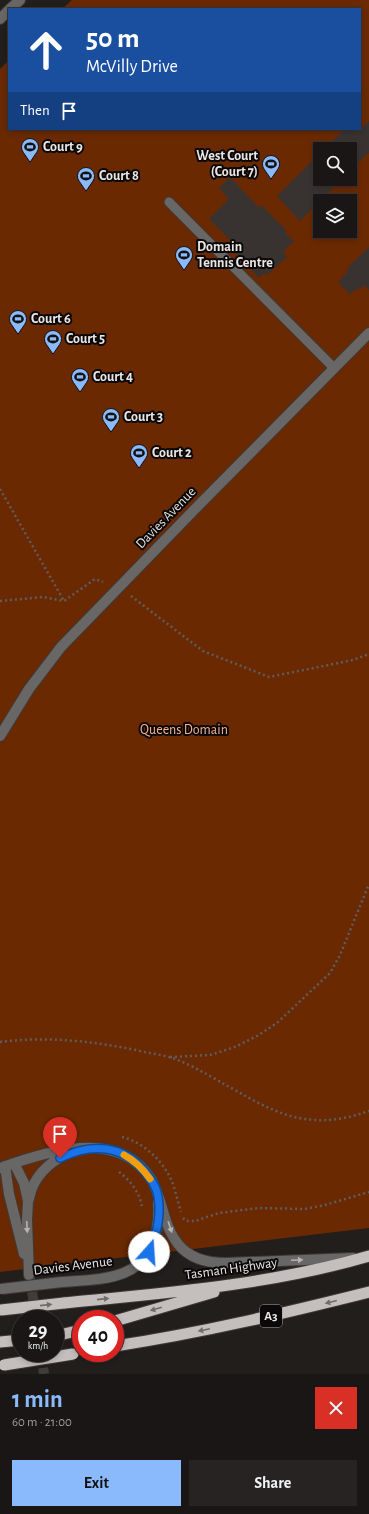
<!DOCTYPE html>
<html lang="en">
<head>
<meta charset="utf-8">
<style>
	body { margin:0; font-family:"Alegreya Sans",sans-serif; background:#272322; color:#f1f3f6; height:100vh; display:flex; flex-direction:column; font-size:15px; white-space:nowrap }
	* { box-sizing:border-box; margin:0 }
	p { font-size:13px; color:#9f9fa0 }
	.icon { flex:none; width:22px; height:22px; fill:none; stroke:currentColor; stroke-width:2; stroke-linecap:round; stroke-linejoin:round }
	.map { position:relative; height:1374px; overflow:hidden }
	.side { display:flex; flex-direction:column; background:#1a1615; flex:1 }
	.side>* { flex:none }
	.hud { position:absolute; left:8px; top:8px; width:353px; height:122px; border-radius:0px; box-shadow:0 2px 6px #0003,0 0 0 1px #383534; background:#1a4fa0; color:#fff; overflow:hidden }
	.buttons { position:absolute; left:313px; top:142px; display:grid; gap:8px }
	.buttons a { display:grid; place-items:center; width:44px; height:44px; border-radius:0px; background:#1a1615; box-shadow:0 2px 6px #0003,0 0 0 1px #383534; font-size:20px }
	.speed { position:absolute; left:12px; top:1310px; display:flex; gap:8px; font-size:20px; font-weight:700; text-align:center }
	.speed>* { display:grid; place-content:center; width:52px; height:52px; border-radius:50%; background:#1a1615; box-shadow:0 2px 6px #0003,0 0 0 1px #383534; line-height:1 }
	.speed small { font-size:10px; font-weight:400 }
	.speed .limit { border:6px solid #d22; background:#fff; color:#111 }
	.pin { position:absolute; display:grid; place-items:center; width:34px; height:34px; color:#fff; margin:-41px -17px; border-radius:50% 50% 50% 0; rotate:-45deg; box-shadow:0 0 4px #0007 }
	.pin .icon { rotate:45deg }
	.me { position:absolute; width:44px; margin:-22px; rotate:19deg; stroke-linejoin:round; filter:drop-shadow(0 0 3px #0008) }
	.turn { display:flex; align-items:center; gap:14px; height:84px; padding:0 12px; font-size:18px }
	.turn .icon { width:52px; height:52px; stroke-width:2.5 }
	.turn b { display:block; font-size:28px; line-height:34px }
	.then { display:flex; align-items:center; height:38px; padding:0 12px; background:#0003; gap:8px; font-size:15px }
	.round { display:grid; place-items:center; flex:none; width:42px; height:42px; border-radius:0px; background:#272322 }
	.summary { display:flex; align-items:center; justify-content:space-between; height:68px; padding:0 12px }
	h1 { font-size:24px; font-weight:700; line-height:30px; color:#8abafc }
	.cta { display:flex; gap:8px; margin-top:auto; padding:8px 12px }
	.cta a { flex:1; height:46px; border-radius:0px; background:#8abafc; color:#111; font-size:16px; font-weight:700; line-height:46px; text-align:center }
	.cta a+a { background:#272322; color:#f1f3f6 }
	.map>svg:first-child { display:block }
	.green { fill:#6a2900; fill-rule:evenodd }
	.building { fill:#383331 }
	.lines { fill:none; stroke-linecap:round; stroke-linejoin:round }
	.tertiary-tunnel { stroke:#403c3a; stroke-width:10; stroke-dasharray:10 5; stroke-linecap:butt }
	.service-casing { stroke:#3e3a38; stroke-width:11 }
	.minor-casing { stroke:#3e3a38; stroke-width:12 }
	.tertiary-casing { stroke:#3e3a38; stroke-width:12 }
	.trunk-casing { stroke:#3e3a38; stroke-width:13 }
	.path { stroke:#615d5b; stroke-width:2.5; stroke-dasharray:2 3; stroke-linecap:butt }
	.service { stroke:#696766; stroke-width:9 }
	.minor { stroke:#696766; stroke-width:10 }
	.tertiary { stroke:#696766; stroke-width:10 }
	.trunk { stroke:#c4bebc; stroke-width:11 }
	.tertiary-bridge-casing { stroke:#3e3a38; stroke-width:12; stroke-linecap:butt }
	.trunk-bridge-casing { stroke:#3e3a38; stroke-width:13; stroke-linecap:butt }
	.tertiary-bridge { stroke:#696766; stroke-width:10 }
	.trunk-bridge { stroke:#c4bebc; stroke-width:11 }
	.oneway { fill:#b6b3b2 }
	.oneway2 { fill:#706c6b }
	.route-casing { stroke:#114b97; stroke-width:10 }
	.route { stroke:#1a73e8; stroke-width:7 }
	.slow { stroke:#f59e0b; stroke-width:7 }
	.labels { text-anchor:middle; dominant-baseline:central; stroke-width:4; stroke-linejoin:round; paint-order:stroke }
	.shield { fill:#0a0808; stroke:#a7a3a3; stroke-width:1 }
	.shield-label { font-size:13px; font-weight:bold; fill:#eae6e5 }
	.poi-label { font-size:14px; font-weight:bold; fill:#eae6e5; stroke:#0a0808; text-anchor:start }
	.street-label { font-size:14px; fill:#eae6e5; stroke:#0a0808 }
	.park-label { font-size:14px; fill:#f5b191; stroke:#0a0808 }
</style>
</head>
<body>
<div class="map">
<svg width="369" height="1374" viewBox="0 0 369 1374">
	<rect width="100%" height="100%" fill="#221e1c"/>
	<path class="green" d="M72,0H369V1228L0,1272V69L9,60V129H360V9H62ZM320,149H350V179H320ZM320,201H350V231H320Z"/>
	<path class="building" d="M369,121V152L350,171V149H324L345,129H361Z
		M320,153V179H342L300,221L277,196Z
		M230,177L258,207L261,205L286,230V234L294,241L283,252L287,257L267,275L264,273L259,278L228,246L232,242L209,219L229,199L219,188Z
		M369,247V290L364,285L358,290L356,289L350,294L338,282L349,270L347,268Z"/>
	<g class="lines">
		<path class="tertiary-tunnel" d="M30,1277L36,1319
			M41,1353L44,1374"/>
		<defs>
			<path id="service" d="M169,202L334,368"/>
			<path id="minor" d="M10,9L20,0
				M0,19L9,10"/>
			<path id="tertiary" d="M0,736L29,689L61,647L194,510L369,333
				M14,1163L24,1183L28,1201L27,1220L29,1275
				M5,1166L9,1194L24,1254
				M0,1168C47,1151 118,1128 151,1179C163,1199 163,1226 178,1244C190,1259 208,1263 226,1263L353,1258
				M29,1199C33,1177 49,1162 69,1153
				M62,1282C101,1279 146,1281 156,1233C158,1223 159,1213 158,1203"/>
			<path id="trunk" d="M64,1303C166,1293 270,1285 369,1256
				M115,1321L214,1292
				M55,1336L81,1330
				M0,1342L21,1340
				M115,1346C201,1333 285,1313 369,1292"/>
		</defs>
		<use href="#service" class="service-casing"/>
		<use href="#minor" class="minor-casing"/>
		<use href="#tertiary" class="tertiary-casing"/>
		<use href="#trunk" class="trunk-casing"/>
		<path class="path" d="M0,489L64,601
			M131,596L203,651L269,677L353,660L369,654
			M0,601L43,597L64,601L95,579L103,582
			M0,1042C46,1036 91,1041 136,1050C147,1053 158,1054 169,1057C183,1061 197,1069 210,1076C268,1108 301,1135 369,1111
			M170,1057L210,1055L235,1047L257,1036L277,1023L330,973L340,955L369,884
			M122,1137C144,1142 165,1163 173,1184C176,1193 178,1203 181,1212
			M119,1172C130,1180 140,1193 142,1207
			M183,1218L186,1221H195L219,1213L259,1208L305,1209L325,1205L369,1192"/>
		<use href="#service" class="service"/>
		<use href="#minor" class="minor"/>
		<use href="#tertiary" class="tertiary"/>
		<use href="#trunk" class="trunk"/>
		<defs>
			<path id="tertiary-bridge" d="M1,1289L62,1282"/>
			<path id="trunk-bridge" d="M1,1310L64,1303
				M4,1365L73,1354"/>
		</defs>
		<use href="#tertiary-bridge" class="tertiary-bridge-casing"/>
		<use href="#trunk-bridge" class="trunk-bridge-casing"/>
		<use href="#tertiary-bridge" class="tertiary-bridge"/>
		<use href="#trunk-bridge" class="trunk-bridge"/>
	</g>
	<defs><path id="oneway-solid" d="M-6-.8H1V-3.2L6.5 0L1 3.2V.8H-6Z"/></defs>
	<g class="oneway">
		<use href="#oneway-solid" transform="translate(27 1227) rotate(87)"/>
		<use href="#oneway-solid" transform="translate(170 1227) rotate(71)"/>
		<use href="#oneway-solid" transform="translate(297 1260) rotate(-3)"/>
	</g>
	<g class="oneway2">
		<use href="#oneway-solid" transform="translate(103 1299) rotate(-6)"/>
		<use href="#oneway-solid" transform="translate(331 1302) rotate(166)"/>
		<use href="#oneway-solid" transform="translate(46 1305) rotate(-6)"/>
		<use href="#oneway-solid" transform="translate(156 1309) rotate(164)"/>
		<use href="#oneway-solid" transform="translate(204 1330) rotate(168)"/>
	</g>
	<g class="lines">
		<defs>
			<path id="route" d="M60,1158C91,1143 123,1144 146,1173C150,1178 155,1185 157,1192C162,1212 157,1234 149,1252"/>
		</defs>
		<use href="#route" class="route-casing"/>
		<use href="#route" class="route"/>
		<path class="slow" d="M124,1155C135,1161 143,1169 150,1179"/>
	</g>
	<defs>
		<symbol id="stadium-pin" viewBox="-11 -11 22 30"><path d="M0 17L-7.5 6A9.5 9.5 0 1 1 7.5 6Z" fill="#8abafc" stroke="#0a0808"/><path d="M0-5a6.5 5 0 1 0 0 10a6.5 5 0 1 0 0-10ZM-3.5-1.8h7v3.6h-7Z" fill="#111"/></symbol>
	</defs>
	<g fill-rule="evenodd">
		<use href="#stadium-pin" x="20" y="137" width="20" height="27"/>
		<use href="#stadium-pin" x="261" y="154" width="20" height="27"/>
		<use href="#stadium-pin" x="76" y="166" width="20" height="27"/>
		<use href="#stadium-pin" x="174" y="245" width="20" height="27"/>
		<use href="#stadium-pin" x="8" y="309" width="20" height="27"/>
		<use href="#stadium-pin" x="43" y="329" width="20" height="27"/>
		<use href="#stadium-pin" x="70" y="367" width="20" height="27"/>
		<use href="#stadium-pin" x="101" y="407" width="20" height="27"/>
		<use href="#stadium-pin" x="129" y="443" width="20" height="27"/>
	</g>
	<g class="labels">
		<rect class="shield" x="260" y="1305" width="22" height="22" rx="3"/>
		<g class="shield-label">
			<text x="271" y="1316">A3</text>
		</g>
		<g class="poi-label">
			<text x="43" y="147">Court 9</text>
			<text x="258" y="156" text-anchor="end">West Court<tspan x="258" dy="16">(Court 7)</tspan></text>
			<text x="99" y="176">Court 8</text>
			<text x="197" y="247">Domain<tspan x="197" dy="16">Tennis Centre</tspan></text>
			<text x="31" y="319">Court 6</text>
			<text x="66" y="339">Court 5</text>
			<text x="93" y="377">Court 4</text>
			<text x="124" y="417">Court 3</text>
			<text x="152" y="453">Court 2</text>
		</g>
		<g class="street-label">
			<text transform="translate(166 518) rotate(-46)">Davies Avenue</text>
			<text transform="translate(73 1266) rotate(-7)">Davies Avenue</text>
			<text transform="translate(231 1269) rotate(-8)">Tasman Highway</text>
		</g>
		<g class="park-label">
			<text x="184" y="730">Queens Domain</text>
		</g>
	</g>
</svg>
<div class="buttons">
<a><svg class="icon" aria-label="search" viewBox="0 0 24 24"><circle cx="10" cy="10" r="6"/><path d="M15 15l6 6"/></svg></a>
<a><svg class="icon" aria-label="layers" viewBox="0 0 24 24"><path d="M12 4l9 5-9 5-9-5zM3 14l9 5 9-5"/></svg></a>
</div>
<div class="speed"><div>29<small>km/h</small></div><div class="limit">40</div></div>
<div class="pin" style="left:60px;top:1158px;background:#d93025"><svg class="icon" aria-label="arrive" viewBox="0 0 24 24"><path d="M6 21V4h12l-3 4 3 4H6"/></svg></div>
<svg class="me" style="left:149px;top:1252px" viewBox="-20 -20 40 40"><circle r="19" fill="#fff"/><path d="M0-13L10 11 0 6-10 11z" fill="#1a73e8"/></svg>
<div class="hud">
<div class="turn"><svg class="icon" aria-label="ahead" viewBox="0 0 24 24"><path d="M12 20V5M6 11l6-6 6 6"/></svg><div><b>50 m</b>McVilly Drive</div></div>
<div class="then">Then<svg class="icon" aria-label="arrive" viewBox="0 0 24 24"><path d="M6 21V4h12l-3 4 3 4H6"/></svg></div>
</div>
</div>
<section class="side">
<div class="summary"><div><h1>1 min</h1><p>60 m · 21:00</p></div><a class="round" style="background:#d93025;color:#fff"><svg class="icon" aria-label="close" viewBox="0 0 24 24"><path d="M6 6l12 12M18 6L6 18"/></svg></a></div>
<div class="cta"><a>Exit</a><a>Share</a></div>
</section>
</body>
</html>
